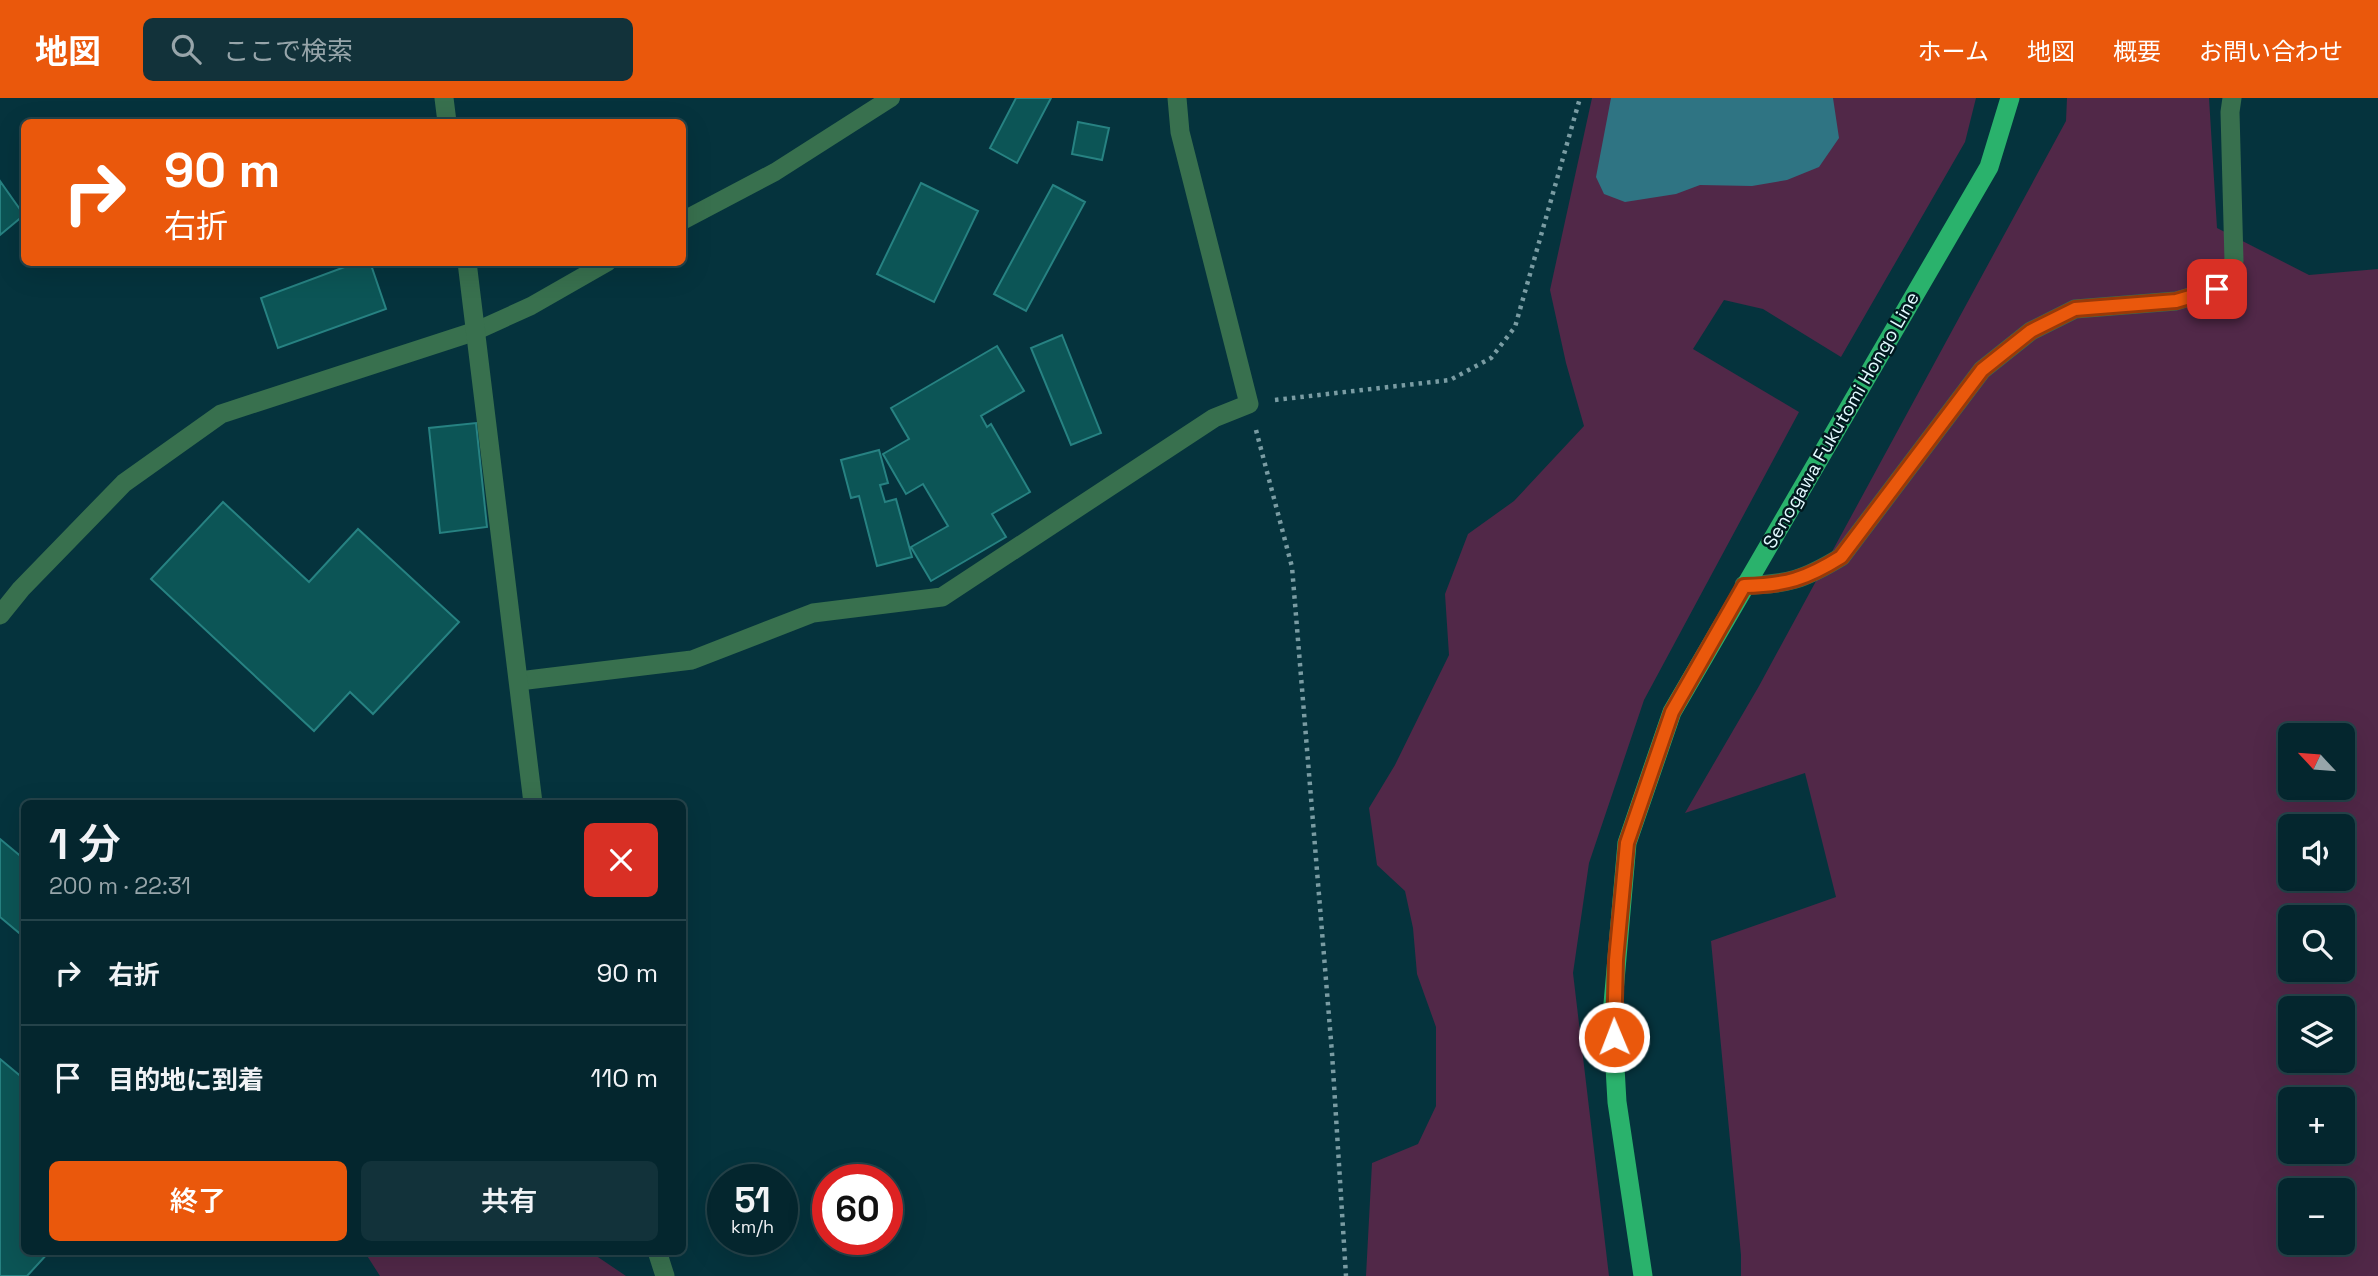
<!DOCTYPE html>
<html lang="ja">
<head>
<meta charset="utf-8">
<style>
	body { margin:0; font-family:"Space Grotesk","Noto Sans JP",sans-serif; background:#12323a; color:#f1f3f6; height:100vh; display:flex; flex-direction:column; font-size:26px; white-space:nowrap }
	* { box-sizing:border-box; margin:0 }
	p { font-size:23px; color:#97a5aa }
	.icon { flex:none; width:38px; height:38px; fill:none; stroke:currentColor; stroke-width:2; stroke-linecap:round; stroke-linejoin:round }
	.map { position:relative; flex:1; overflow:hidden }
	.details { position:absolute; left:21px; top:702px; width:665px; height:455px; display:flex; flex-direction:column; background:#04262e; border-radius:10px; box-shadow:0 7px 28px #0002,0 0 0 2px #25434a }
	.details>* { flex:none }
	.guide { position:absolute; left:21px; top:21px; width:665px; height:147px; border-radius:10px; box-shadow:0 7px 28px #0002,0 0 0 2px #25434a; background:#ea580c; color:#fff; overflow:hidden }
	.needle { width:46px; rotate:296deg }
	.buttons { position:absolute; left:2278px; top:625px; display:grid; gap:14px }
	.buttons a { display:grid; place-items:center; width:77px; height:77px; border-radius:10px; background:#04262e; box-shadow:0 7px 28px #0002,0 0 0 2px #25434a; font-size:35px }
	.speed { position:absolute; left:707px; top:1066px; display:flex; gap:14px; font-size:35px; font-weight:700; text-align:center }
	.speed>* { display:grid; place-content:center; width:91px; height:91px; border-radius:50%; background:#04262e; box-shadow:0 7px 28px #0002,0 0 0 2px #25434a; line-height:1 }
	.speed small { font-size:18px; font-weight:400 }
	.speed .limit { border:10px solid #d22; background:#fff; color:#111 }
	.pin { position:absolute; display:grid; place-items:center; width:60px; height:60px; color:#fff; margin:-30px; border-radius:14px; box-shadow:0 4px 10px #0006 }
	.me { position:absolute; width:77px; margin:-38px; rotate:359deg; stroke-linejoin:round; filter:drop-shadow(0 0 5px #0008) }
	.turn { display:flex; align-items:center; gap:24px; height:147px; padding:0 28px; font-size:32px }
	.turn .icon { width:91px; height:91px; stroke-width:2.5 }
	.turn b { display:block; font-size:49px; line-height:60px }
	.round { display:grid; place-items:center; flex:none; width:74px; height:74px; border-radius:10px; background:#12323a }
	.overview { display:flex; align-items:center; justify-content:space-between; height:119px; padding:0 28px }
	h1 { font-size:42px; font-weight:600; line-height:52px }
	.primary-button { display:flex; gap:14px; margin-top:auto; padding:14px 28px }
	.primary-button a { flex:1; height:80px; border-radius:10px; background:#ea580c; color:#fff; font-size:28px; font-weight:600; line-height:80px; text-align:center }
	.primary-button a+a { background:#12323a; color:#f1f3f6 }
	ul { padding:0; list-style:none }
	li { display:flex; align-items:center; gap:21px; height:105px; padding:0 28px; border-top:2px solid #25434a }
	li div { flex:1 }
	li b { display:block; font-size:26px }
	li em { font-style:normal }
	header { display:flex; align-items:center; gap:42px; box-sizing:border-box; height:98px; padding:0 35px; background:#ea580c; color:#fff }
	header strong { font-size:33px }
	nav { display:flex; gap:38px; margin-inline-start:auto; font-size:24px }
	.search { width:490px; height:63px; background:#12323a; display:flex; align-items:center; gap:18px; box-sizing:border-box; padding:0 24px; border-radius:10px; color:#97a5aa; font-size:26px }
	.map>svg:first-child { display:block }
	.green { fill:#512848; fill-rule:evenodd }
	.water { fill:#2f7483 }
	.building { fill:#0c5556; stroke:#278282; stroke-width:2 }
	.lines { fill:none; stroke-linecap:round; stroke-linejoin:round }
	.path { stroke:#7a9ca3; stroke-width:4.5; stroke-dasharray:3.5 5; stroke-linecap:butt }
	.service { stroke:#38704e; stroke-width:18 }
	.minor { stroke:#38704e; stroke-width:19 }
	.tertiary { stroke:#38704e; stroke-width:19 }
	.primary { stroke:#2ab26c; stroke-width:19 }
	.route-casing { stroke:#983908; stroke-width:18 }
	.route { stroke:#ea580c; stroke-width:12 }
	.labels { text-anchor:middle; dominant-baseline:central; stroke-width:5; stroke-linejoin:round; paint-order:stroke }
	.street-label { font-size:19px; fill:#e3f9ff; stroke:#01191f }
</style>
</head>
<body>
<header>
<strong>地図</strong>
<div class="search"><svg class="icon" aria-label="search" viewBox="0 0 24 24"><circle cx="10" cy="10" r="6"/><path d="M15 15l6 6"/></svg>ここで検索</div>
<nav><a>ホーム</a><a>地図</a><a>概要</a><a>お問い合わせ</a></nav>
</header>
<div class="map">
<svg width="2378" height="1178" viewBox="0 0 2378 1178">
	<rect width="100%" height="100%" fill="#05333d"/>
	<path class="green" d="M1592,0H1976L1965,44L1841,259L1763,211L1724,202L1693,251L1799,314L1644,602L1589,765L1573,875L1609,1178H1366L1372,1065L1418,1046L1436,1008V929L1417,876L1413,830L1405,793L1377,767L1369,710L1395,667L1449,557L1445,496L1468,436L1514,403L1584,328L1566,265L1550,192Z
		M2067,0H2209L2217,130L2309,177L2378,171V1178H1741V1157L1711,843L1836,799L1805,675L1685,715L1759,588L2066,23ZM2291,637H2343V690H2291ZM2291,728H2343V780H2291ZM2291,819H2343V872H2291ZM2291,910H2343V962H2291ZM2291,1001H2343V1054H2291ZM2291,1092H2343V1144H2291Z
		M364,1153H589L626,1178H380Z"/>
	<path class="water" d="M1611,0H1833L1839,40L1819,69L1787,82L1752,88L1700,87L1676,96L1625,104L1604,96L1596,79Z"/>
	<path class="building" d="M1016,0H1051L1017,65L990,50Z
		M1078,24L1109,30L1102,62L1072,56Z
		M0,83L24,117L0,137Z
		M921,85L978,113L934,204L877,176Z
		M1053,87L1085,104L1026,213L994,196Z
		M358,164H370L386,211L278,250L261,200Z
		M1062,237L1101,335L1071,347L1031,250Z
		M997,248L1024,293L981,318L987,329L991,326L1030,394L992,416L1006,439L931,483L911,449L948,428L923,386L906,396L883,356L909,341L891,310Z
		M476,325L487,429L440,435L429,330Z
		M879,352L888,385L880,387L885,404L896,401L912,459L877,468L859,398L851,400L841,362Z
		M223,404L309,484L358,431L459,524L373,616L350,594L314,633L151,481Z
		M0,741L24,761V839L0,819Z
		M0,961L24,981V1153H50L27,1178H0Z"/>
	<g class="lines">
		<path class="path" d="M1275,302L1450,282L1491,260L1515,229L1580,0
			M1256,332L1292,469L1332,955L1346,1178"/>
		<path class="service" d="M682,123L775,74L891,0
			M476,233L531,208L608,164"/>
		<path class="minor" d="M1744,487C1787,487 1805,481 1841,459L1982,272L2031,233L2075,211L2176,203L2217,191L2234,163L2230,14L2232,0
			M0,517L21,491L124,385L221,316L476,233
			M519,583L692,562L813,515L942,499L1214,320L1249,306L1180,34L1177,0"/>
		<path class="tertiary" d="M444,0L447,24
			M467,164L533,705
			M657,1153L665,1178"/>
		<path class="primary" d="M1643,1178L1617,1004L1612,917L1627,745L1672,614L1989,69L2010,0"/>
	</g>
	<g class="lines">
		<defs>
			<path id="route" d="M1614,939L1616,862L1627,745L1672,614L1744,488C1786,487 1806,481 1841,459L1982,272L2031,233L2075,211L2176,203L2217,191"/>
		</defs>
		<use href="#route" class="route-casing"/>
		<use href="#route" class="route"/>
	</g>
	<g class="labels">
		<g class="street-label">
			<text transform="translate(1841 322) rotate(-60)">Senogawa Fukutomi Hongo Line</text>
		</g>
	</g>
</svg>
<div class="buttons">
<a><svg class="needle" viewBox="-14 -14 28 28"><path d="M0-13l5 13h-10z" fill="#e53935"/><path d="M0 13l5-13h-10z" fill="#97a5aa"/></svg></a>
<a><svg class="icon" aria-label="sound" viewBox="0 0 24 24"><path d="M4 9h4l5-4v14l-5-4H4zM17 9q2 3 0 6"/></svg></a>
<a><svg class="icon" aria-label="search" viewBox="0 0 24 24"><circle cx="10" cy="10" r="6"/><path d="M15 15l6 6"/></svg></a>
<a><svg class="icon" aria-label="layers" viewBox="0 0 24 24"><path d="M12 4l9 5-9 5-9-5zM3 14l9 5 9-5"/></svg></a>
<a>+</a>
<a>−</a>
</div>
<div class="speed"><div>51<small>km/h</small></div><div class="limit">60</div></div>
<div class="pin" style="left:2217px;top:191px;background:#d93025"><svg class="icon" aria-label="arrive" viewBox="0 0 24 24"><path d="M6 21V4h12l-3 4 3 4H6"/></svg></div>
<svg class="me" style="left:1614px;top:939px" viewBox="-20 -20 40 40"><circle r="17" fill="#ea580c" stroke="#fff" stroke-width="3"/><path d="M0-11L8 9 0 5-8 9z" fill="#fff"/></svg>
<div class="guide">
<div class="turn"><svg class="icon" aria-label="right" viewBox="0 0 24 24"><path d="M7 20v-9h11M14 6l5 5-5 5"/></svg><div><b>90 m</b>右折</div></div>
</div>
<section class="details">
<div class="overview"><div><h1>1 分</h1><p>200 m · 22:31</p></div><a class="round" style="background:#d93025;color:#fff"><svg class="icon" aria-label="close" viewBox="0 0 24 24"><path d="M6 6l12 12M18 6L6 18"/></svg></a></div>
<ul>
<li><svg class="icon" aria-label="right" viewBox="0 0 24 24"><path d="M7 20v-9h11M14 6l5 5-5 5"/></svg><div><b>右折</b></div><em>90 m</em></li>
<li><svg class="icon" aria-label="arrive" viewBox="0 0 24 24"><path d="M6 21V4h12l-3 4 3 4H6"/></svg><div><b>目的地に到着</b></div><em>110 m</em></li>
</ul>
<div class="primary-button"><a>終了</a><a>共有</a></div>
</section>
</div>
</body>
</html>
